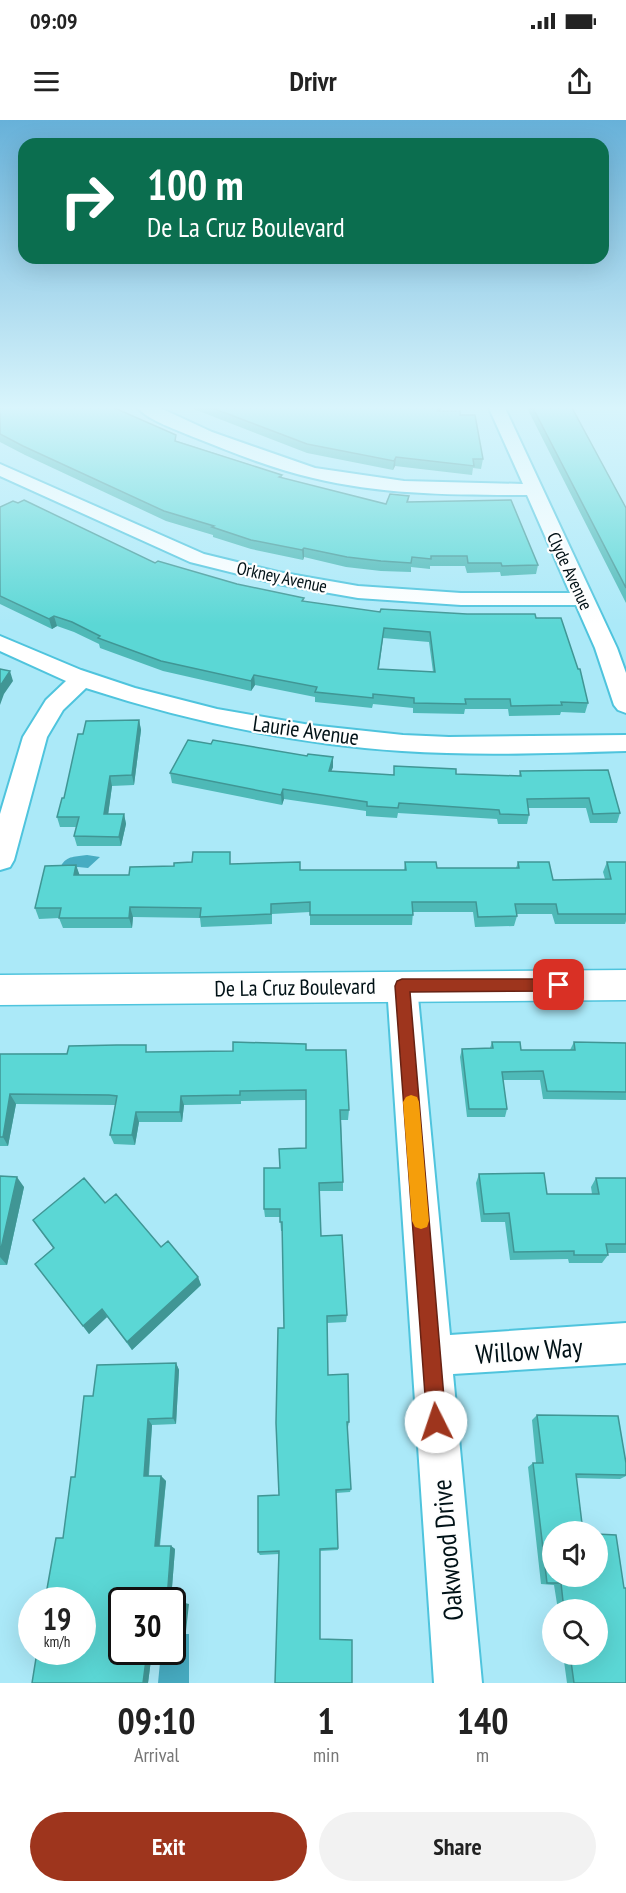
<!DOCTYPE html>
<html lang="en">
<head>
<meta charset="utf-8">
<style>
	body { margin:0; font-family:"PT Sans Narrow",sans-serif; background:#f2f2f2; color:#222; height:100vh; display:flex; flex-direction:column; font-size:22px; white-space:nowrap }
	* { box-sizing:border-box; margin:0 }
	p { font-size:20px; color:#767676 }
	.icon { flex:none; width:33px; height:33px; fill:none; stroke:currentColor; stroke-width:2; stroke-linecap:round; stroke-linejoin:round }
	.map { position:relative; height:1563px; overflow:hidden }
	.panel { display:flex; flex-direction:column; background:#fff; flex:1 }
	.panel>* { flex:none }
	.guide { position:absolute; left:18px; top:18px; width:591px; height:126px; border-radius:18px; box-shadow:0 6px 24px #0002; background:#0b6e4f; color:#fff; overflow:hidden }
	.fabs { position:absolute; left:542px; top:1401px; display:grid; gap:12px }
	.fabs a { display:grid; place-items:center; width:66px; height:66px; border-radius:50%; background:#fff; box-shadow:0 6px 24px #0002; font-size:30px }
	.speed { position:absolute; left:18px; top:1467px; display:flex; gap:12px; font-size:30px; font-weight:700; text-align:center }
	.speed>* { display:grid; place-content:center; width:78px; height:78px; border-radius:50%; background:#fff; box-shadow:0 6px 24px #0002; line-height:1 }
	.speed small { font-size:15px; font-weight:400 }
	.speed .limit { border:3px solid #111; border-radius:9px; background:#fff; color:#111 }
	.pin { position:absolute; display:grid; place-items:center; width:51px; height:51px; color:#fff; margin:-26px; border-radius:12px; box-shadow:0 3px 9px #0006 }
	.me { position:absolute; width:66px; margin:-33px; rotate:356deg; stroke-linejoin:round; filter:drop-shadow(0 0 4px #0008) }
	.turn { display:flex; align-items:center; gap:21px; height:126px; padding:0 30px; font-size:27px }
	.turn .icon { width:78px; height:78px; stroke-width:2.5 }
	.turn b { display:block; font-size:42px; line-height:51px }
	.eta { display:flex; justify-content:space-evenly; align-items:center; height:102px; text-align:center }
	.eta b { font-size:36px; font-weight:600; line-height:42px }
	.action { display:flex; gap:12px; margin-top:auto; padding:12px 30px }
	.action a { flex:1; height:69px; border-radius:36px; background:#9e351d; color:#fff; font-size:24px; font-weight:600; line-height:69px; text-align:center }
	.action a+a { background:#f2f2f2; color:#222 }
	.status { display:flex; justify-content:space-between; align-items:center; height:42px; padding:0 30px; background:#fff; direction:ltr }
	.status svg { height:16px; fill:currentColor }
	header { display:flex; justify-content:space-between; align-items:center; height:78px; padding:0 30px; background:#fff; font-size:27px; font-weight:600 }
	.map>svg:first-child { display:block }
	.water { fill:#47acc2 }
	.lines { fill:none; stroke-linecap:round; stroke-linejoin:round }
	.minor-casing { stroke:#4fc4dd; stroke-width:4 }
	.secondary-casing { stroke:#4fc4dd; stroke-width:3 }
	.minor { fill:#fff; fill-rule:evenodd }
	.secondary { fill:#fff; fill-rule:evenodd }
	.wall { fill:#4eb9b7; fill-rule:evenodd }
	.shaded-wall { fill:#409695 }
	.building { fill:#5bd7d5; stroke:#409695; stroke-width:1.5; fill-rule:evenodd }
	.route { fill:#9e351d; stroke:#672213; stroke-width:1.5 }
	.slow { fill:#f59e0b }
	.labels { text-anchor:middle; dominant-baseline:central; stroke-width:4.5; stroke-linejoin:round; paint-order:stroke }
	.far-street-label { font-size:18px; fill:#001116; stroke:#fefefe }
	.street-label { font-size:22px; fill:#001116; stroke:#fefefe }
	.near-street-label { font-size:27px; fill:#001116; stroke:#fefefe }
</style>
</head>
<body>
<div class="status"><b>09:09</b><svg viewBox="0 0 49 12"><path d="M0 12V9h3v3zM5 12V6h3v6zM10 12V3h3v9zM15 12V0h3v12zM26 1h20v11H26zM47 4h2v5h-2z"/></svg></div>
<header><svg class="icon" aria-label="menu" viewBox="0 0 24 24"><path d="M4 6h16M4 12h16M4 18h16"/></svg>Drivr<svg class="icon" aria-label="share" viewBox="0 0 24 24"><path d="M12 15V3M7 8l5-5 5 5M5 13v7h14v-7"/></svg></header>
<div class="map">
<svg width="626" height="1563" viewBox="0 0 626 1563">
	<rect width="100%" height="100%" fill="#abe9f8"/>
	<path class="water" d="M87,735L100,737L88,748L78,747L65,751L61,746C67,735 76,737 87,735Z
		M173,1514H189V1563H158L161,1532H172Z"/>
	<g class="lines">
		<defs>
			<path id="minor" d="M136,286H156L212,312L315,348L404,361L523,364L488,286H504L617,528L626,553V593L618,590L614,585L595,528L576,485H461L358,478L278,464L190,442L0,356V344L204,434L278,452L358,466L461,473H570L527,375C456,375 383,375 313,358C273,349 234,333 196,318C180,311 146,300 136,286Z
				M0,516L81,550L135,568L217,589L310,605L403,615L449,617L626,615V631C552,633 477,636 402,631C294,624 188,601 86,568L63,590L47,617L14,740L10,747L0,750V694L23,617L46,580L66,561L0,531Z
				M402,853L413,857L417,866L450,1215L626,1203V1243L453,1254L482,1563H434L387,866L391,857Z"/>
			<path id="secondary" d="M626,850V880L0,885V855Z"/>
		</defs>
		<use href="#minor" class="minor-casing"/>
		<use href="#secondary" class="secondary-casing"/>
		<use href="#minor" class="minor"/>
		<use href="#secondary" class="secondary"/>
	</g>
	<path class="wall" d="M186,286H442L440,291L460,295L483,339L481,349L473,348L472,355L395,346L393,350L307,333Z
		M526,286H571L626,388V483Z
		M0,287L177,321L282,355V358L386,384L409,376L408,382L538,445L536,454L501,456L500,452L467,453L465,446H430V449L411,447V452L381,451L346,447L304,437L303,440L251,429L213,417V415L166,401L25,335L0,322Z
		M0,387L155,443L304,482L380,492L536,498L588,583L585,593L561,592L560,595L509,596L508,589H465L464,594L413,593V588L373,584L372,588L315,582V577L255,565L251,571L163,551L100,528L99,524L74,512L57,506L52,509L0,484ZM383,518L429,522L433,552L379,549Z
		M139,600L141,610L134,665L112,666L108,694H124L126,704L121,726H77L74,716L76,707H60L57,697L64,678L83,614Z
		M394,646L456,654L519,656L520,651L608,650L620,693L617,703H590L586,688H528L529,695L527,704H498L497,699L398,693L397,698L366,696V691L284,679L282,685L172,663L170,653L333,647L331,651L394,655Z
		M405,742L437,748H516L518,742L553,760L605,759L603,752L607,742H626V801L625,804H555L552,794H517V796L514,806L475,807L473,792H413L412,805H310V792L272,794V804L201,807L200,798L133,797L132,808H63L59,798L39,799L35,788L76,745L79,755H129L174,746L231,744L300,750H404Z
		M492,922L521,930H570L574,922L626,923V980L543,979L540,960H503L507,989L505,997H467L460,937L462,929L490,928Z
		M306,930L349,990L348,1000H341L343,1062V1071H319L321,1116L347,1195L346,1202L327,1203L328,1255L349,1302L348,1307H347L351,1369L350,1372L336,1373L338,1430L320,1431L275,1563L279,1434L260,1435L258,1432L279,1375L284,1208L283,1111H281L280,1097H265L264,1089L280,1048L306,1028V980L241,981V984L184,985L182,1002H139L135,1025L114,1024L110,1015L115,985L16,984L8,1026H0V934Z
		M479,1054L547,1074H592L591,1067L596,1058H626V1133H607L608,1135L602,1143H569L568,1139L510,1140L505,1102H481L476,1063Z
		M0,1056L24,1067L7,1145H0Z
		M105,1083L198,1157L201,1165L132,1230L107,1197L89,1214L35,1144L53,1128L33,1100Z
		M176,1243L179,1250L176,1304L152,1305L149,1356H161L166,1361L160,1426H171L175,1429L171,1480H122V1532H152L148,1563H32L37,1532H82V1480H45L56,1418H63L71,1357H75L84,1276H93L97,1245Z
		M537,1295L626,1343V1356L620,1359L576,1358L583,1412L597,1456L626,1563H567L563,1534H597V1490H558L554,1465L541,1464L528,1347L533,1343H536L532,1300Z"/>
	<path class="shaded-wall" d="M396,337L395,346L393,350L394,341Z
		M304,428V437L303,440L302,430Z
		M54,496L57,506L52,509L49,499Z
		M10,551L13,561L4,574L0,585V566Z
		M254,555L255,565L251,571V561Z
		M139,600L141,610L134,665L132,655Z
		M333,637V647L328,661L329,651Z
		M110,656L112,666L107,703L104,694Z
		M283,669L284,679L282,685L281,675Z
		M124,694L126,704L121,726L119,717Z
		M76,745L80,756L74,755Z
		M130,787L133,797L132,808L129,798Z
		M10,974L16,984L8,1026L3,1017Z
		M181,976L184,985L182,1002L180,992Z
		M136,992L139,1002L135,1025L132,1015Z
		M17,1057L24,1067L7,1145L0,1137V1133Z
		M198,1157L201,1165L132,1230L127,1222Z
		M102,1189L107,1197L89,1214L83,1206Z
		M176,1243L179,1250L176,1304L173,1298Z
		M148,1299L152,1305L148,1361L144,1356Z
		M161,1356L166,1361L159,1429L155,1426Z
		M171,1426L175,1429L171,1480H167Z
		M185,1483L189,1484L186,1511H182Z
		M147,1532H152L148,1563H143Z"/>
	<path class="building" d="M3,286H110L176,315L175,321L282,355L279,357L386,384L390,374L409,376L407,382L511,380L538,445L502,446L501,443H468L467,436H431V439L412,437L411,443L381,441L347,437L304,428L302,430L251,420L212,407L214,406L164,391L23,326L0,314V287Z
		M207,286H439L437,291H460V295H475L483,339H473L474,346L396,337L394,341L307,324Z
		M532,286H571L626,388V468Z
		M24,380L155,443L158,441L237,464L304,478L302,481L380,492L381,489L467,494H535L536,498H561L578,549H580L588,583L561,582L562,585L511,586L510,579H465L466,584L414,583V578L373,574V578L315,572L317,567L254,555L251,561L161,541L98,518L100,516L72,502L54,496L49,499L0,476V387L13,381L18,383ZM384,508L430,512L435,552L378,549Z
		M0,549L10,551L0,566Z
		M139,600L132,655L110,656L104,694H124L119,717L74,716L79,697H57L62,678H64L78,614H83L86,601Z
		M188,620L211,624L213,620L307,636L308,634L333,637L329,651L394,655V646L456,649V654L521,656L520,651L608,650L620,693L593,694L589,678L527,679L529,695L500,694L499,690L399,683L398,688L367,686V682L283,669L281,675L170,653Z
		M193,732H230V744L300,742V750H406L405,742H436L437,748H519L518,742H549L553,760L611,759L607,742H626V794H558L556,784H515L517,796L478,797L476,782H412L413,795H310V782L271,784V794L200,797L201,788L130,787L129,798H59L61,788H35L45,746L76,745L74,755H129L130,747L174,746V743L192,742Z
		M233,922L306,924V930H346L349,990H340L343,1062L319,1063L321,1116L342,1115L347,1195L327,1196L328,1255L348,1254L349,1302H347L351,1369L336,1370L338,1428L320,1429V1519L352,1520V1563H275L279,1431L258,1432V1376L279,1375L276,1303L278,1208H284L282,1102H280V1089H264V1048H280L279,1029L306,1028V970L240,971V975L181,976L180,992H136L132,1015H110L117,976L109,975L10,974L3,1017H0V934H67L69,926L117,925H146V932L233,931Z
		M492,922H520L521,930H575L574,922L626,923V972L547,971L543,951L502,952L507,989H469L462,929L493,928Z
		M544,1053L547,1074H599L596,1058H626V1124H606L608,1135H574V1131L514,1132L509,1093L484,1094L479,1054Z
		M0,1056L17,1057L0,1133Z
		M84,1058L105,1083L116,1074L161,1127L168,1121L198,1157L127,1222L102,1189L83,1206L35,1144L54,1128L33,1100Z
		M176,1243L173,1298L148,1299L144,1356H161L155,1426H171L167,1480H122V1532H147L143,1563H32L37,1532H82V1480H45L56,1418H63L71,1357H75L84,1276H93L97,1245Z
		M537,1295L618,1296L626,1343V1355L576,1354L583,1412H552V1456H597V1414L616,1415L624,1468H626V1563H574L570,1534H597V1490H564L561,1463H547L533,1343H543Z
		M172,1482L185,1483L182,1511H172Z"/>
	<linearGradient id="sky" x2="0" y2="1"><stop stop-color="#67b1d9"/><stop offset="0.57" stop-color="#d9f5fc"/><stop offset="1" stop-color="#d9f5fc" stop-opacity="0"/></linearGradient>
	<rect width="626" height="505" fill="url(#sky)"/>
	<path class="route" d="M402,859H559L564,861L566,865L564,869L559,871L410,872L446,1302L444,1309L436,1311L429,1309L427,1302L395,866L397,861Z"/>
	<path class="slow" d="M411,975L417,977L419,982L429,1101L427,1107L421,1109L415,1107L412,1101L403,982L406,977Z"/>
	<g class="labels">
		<g class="far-street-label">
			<text transform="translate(570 451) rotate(65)">Clyde Avenue</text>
			<text transform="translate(282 457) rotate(12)">Orkney Avenue</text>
		</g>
		<g class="street-label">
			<text transform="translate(306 610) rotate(8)">Laurie Avenue</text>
			<text transform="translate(295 867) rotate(-1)">De La Cruz Boulevard</text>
		</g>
		<g class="near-street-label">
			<text transform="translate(529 1230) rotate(-4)">Willow Way</text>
			<text transform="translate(447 1430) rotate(-95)">Oakwood Drive</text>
		</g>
	</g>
</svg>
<div class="fabs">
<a><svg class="icon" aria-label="sound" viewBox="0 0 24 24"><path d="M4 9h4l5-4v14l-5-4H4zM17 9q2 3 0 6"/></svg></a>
<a><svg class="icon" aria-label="search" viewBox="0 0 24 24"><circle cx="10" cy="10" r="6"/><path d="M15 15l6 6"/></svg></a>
</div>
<div class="speed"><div>19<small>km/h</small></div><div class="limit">30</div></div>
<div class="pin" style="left:559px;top:865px;background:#d93025"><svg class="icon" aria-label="arrive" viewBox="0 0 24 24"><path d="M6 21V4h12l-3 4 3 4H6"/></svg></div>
<svg class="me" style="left:436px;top:1302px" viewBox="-20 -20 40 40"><circle r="19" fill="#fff"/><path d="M0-13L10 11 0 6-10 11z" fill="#9e351d"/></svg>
<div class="guide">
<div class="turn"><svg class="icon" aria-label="right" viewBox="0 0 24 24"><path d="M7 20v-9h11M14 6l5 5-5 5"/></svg><div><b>100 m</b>De La Cruz Boulevard</div></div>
</div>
</div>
<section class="panel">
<div class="eta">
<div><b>09:10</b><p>Arrival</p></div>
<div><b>1</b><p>min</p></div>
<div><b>140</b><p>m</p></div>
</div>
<div class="action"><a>Exit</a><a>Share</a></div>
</section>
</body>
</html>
